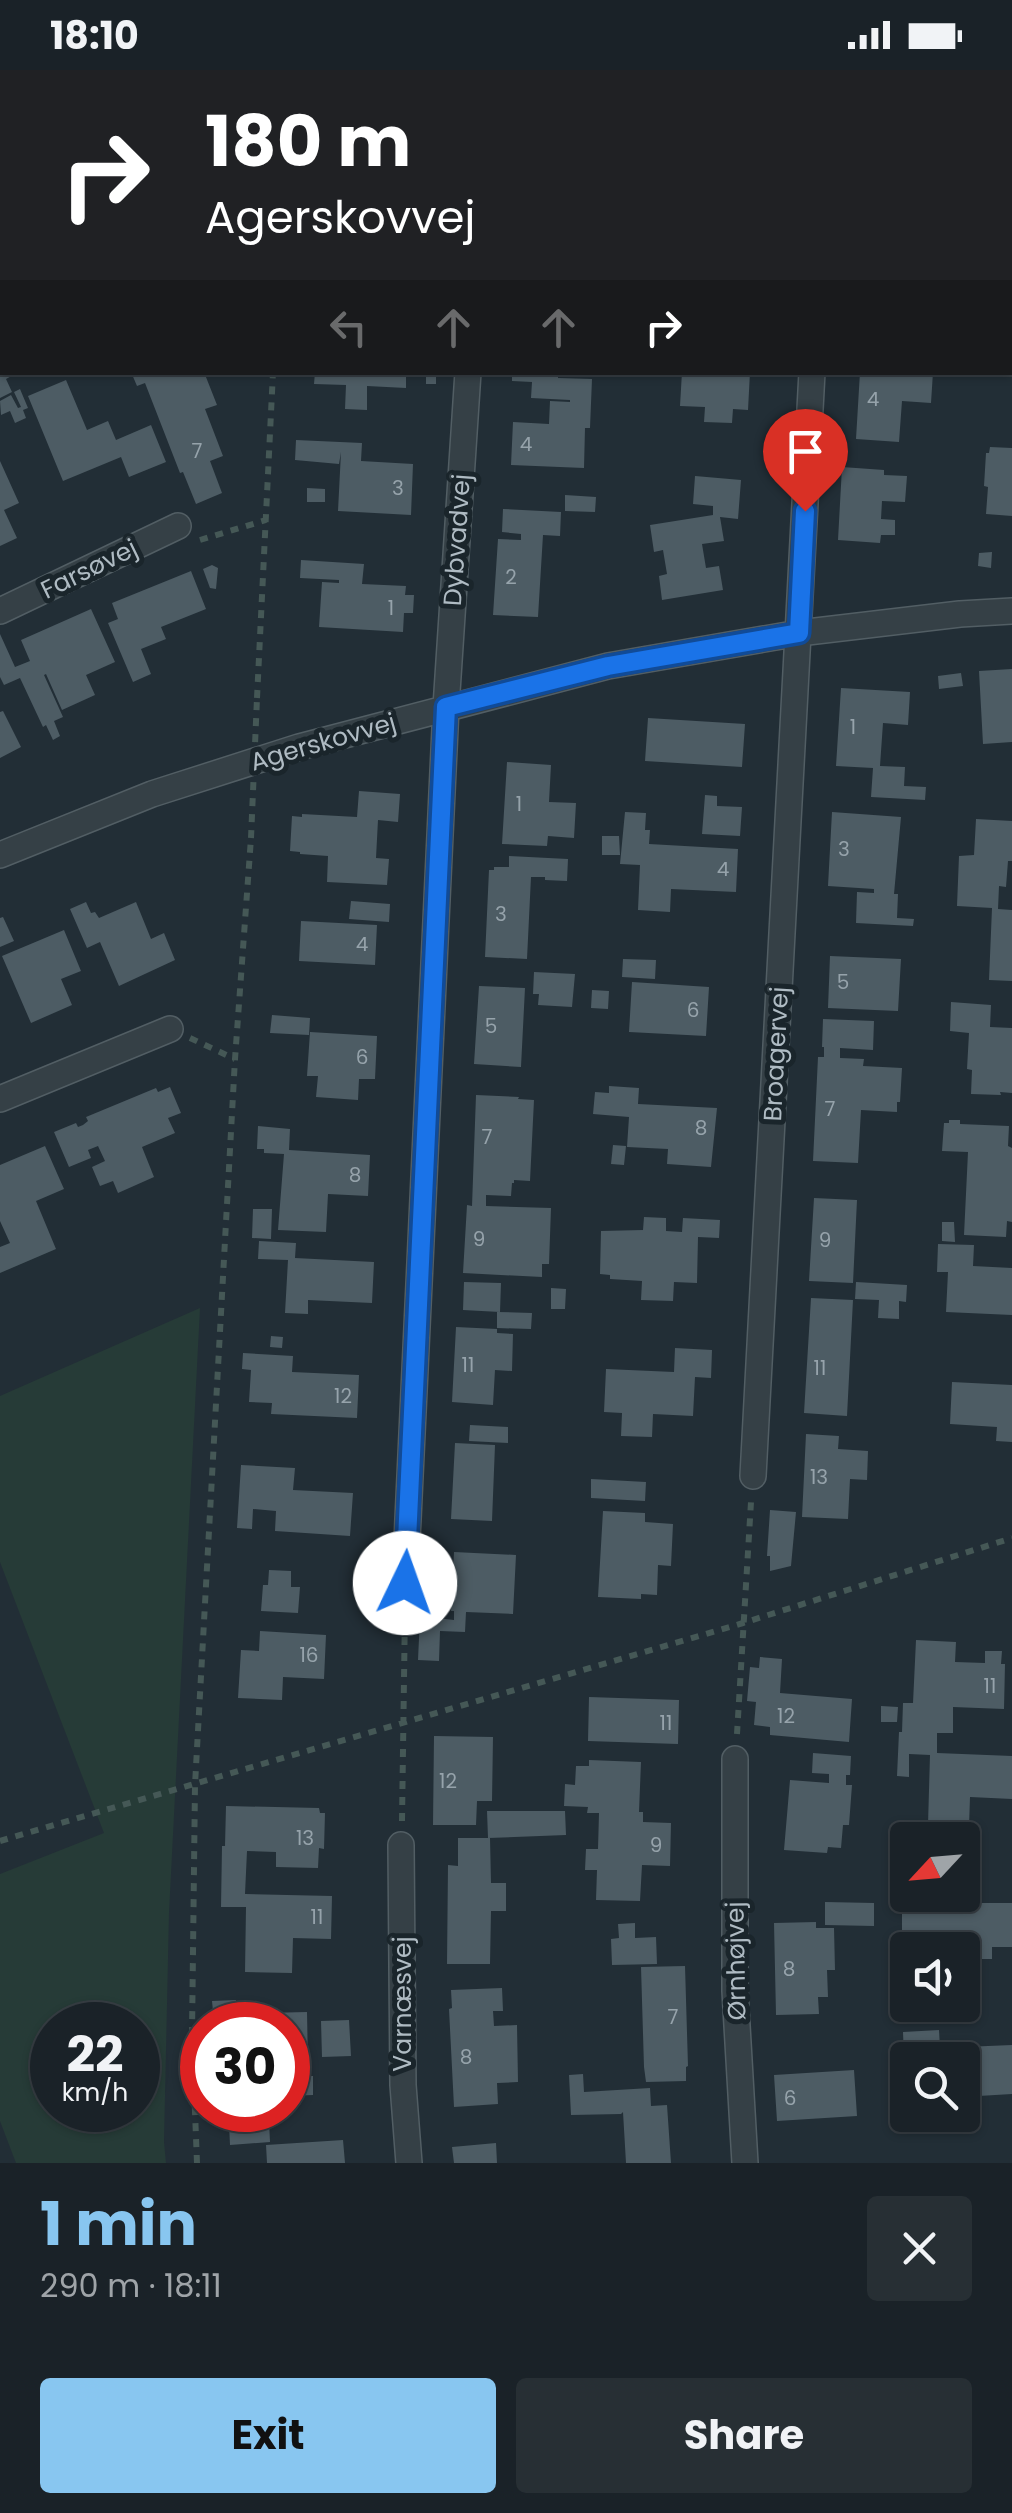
<!DOCTYPE html>
<html lang="en">
<head>
<meta charset="utf-8">
<style>
	body { margin:0; font-family:Poppins,sans-serif; background:#272f34; color:#f1f3f6; height:100vh; display:flex; flex-direction:column; font-size:38px; white-space:nowrap }
	* { box-sizing:border-box; margin:0 }
	p { font-size:32px; color:#9fa4a8 }
	.icon { flex:none; width:55px; height:55px; fill:none; stroke:currentColor; stroke-width:2; stroke-linecap:round; stroke-linejoin:round }
	.map { position:relative; height:2093px; overflow:hidden }
	.details { display:flex; flex-direction:column; background:#1a2228; flex:1 }
	.details>* { flex:none }
	.hud { position:absolute; left:0px; top:0px; width:1012px; height:305px; box-shadow:0 2px 8px #0004,0 0 0 2px #383f45; background:#202124; color:#fff; overflow:hidden }
	.needle { width:65px; rotate:244deg }
	.fabs { position:absolute; left:890px; top:1752px; display:grid; gap:20px }
	.fabs a { display:grid; place-items:center; width:90px; height:90px; border-radius:10px; background:#1a2228; box-shadow:0 2px 8px #0004,0 0 0 2px #383f45; font-size:50px }
	.speed { position:absolute; left:30px; top:1932px; display:flex; gap:20px; font-size:50px; font-weight:700; text-align:center }
	.speed>* { display:grid; place-content:center; width:130px; height:130px; border-radius:50%; background:#1a2228; box-shadow:0 2px 8px #0004,0 0 0 2px #383f45; line-height:1 }
	.speed small { font-size:25px; font-weight:400 }
	.speed .limit { border:15px solid #d22; background:#fff; color:#111 }
	.pin { position:absolute; display:grid; place-items:center; width:85px; height:85px; color:#fff; margin:-102px -42px; border-radius:50% 50% 50% 0; rotate:-45deg; box-shadow:0 0 10px #0007 }
	.pin .icon { rotate:45deg }
	.me { position:absolute; width:110px; margin:-55px; rotate:3deg; stroke-linejoin:round; filter:drop-shadow(0 0 8px #0008) }
	.turn { display:flex; align-items:center; gap:35px; height:210px; padding:0 40px; font-size:45px }
	.turn .icon { width:130px; height:130px; stroke-width:2.5 }
	.turn b { display:block; font-size:70px; line-height:85px }
	.lanes { display:flex; align-items:center; height:95px; padding:0 40px; background:#0003; justify-content:center; gap:50px; direction:ltr }
	.lanes .off { opacity:.35 }
	.round { display:grid; place-items:center; flex:none; width:105px; height:105px; border-radius:10px; background:#272f34 }
	.summary { display:flex; align-items:center; justify-content:space-between; height:170px; padding:0 40px }
	h1 { font-size:60px; font-weight:700; line-height:75px; color:#88c6f0 }
	.button { display:flex; gap:20px; margin-top:auto; padding:20px 40px }
	.button a { flex:1; height:115px; border-radius:10px; background:#88c6f0; color:#111; font-size:40px; font-weight:700; line-height:115px; text-align:center }
	.button a+a { background:#272f34; color:#f1f3f6 }
	.status { display:flex; justify-content:space-between; align-items:center; height:70px; padding:0 50px; background:#1a2228; direction:ltr }
	.status svg { height:28px; fill:currentColor }
	.map>svg:first-child { display:block }
	.green { fill:#263b37; fill-rule:evenodd }
	.building { fill:#4d5c64 }
	.lines { fill:none; stroke-linecap:round; stroke-linejoin:round }
	.minor-casing { stroke:#525e64; stroke-width:28 }
	.path { stroke:#455856; stroke-width:6; stroke-dasharray:8 8; stroke-linecap:butt }
	.minor { stroke:#354046; stroke-width:25 }
	.path-bridge { stroke:#455856; stroke-width:6; stroke-dasharray:8 8; stroke-linecap:butt }
	.route-casing { stroke:#114b97; stroke-width:25 }
	.route { stroke:#1a73e8; stroke-width:18 }
	.labels { text-anchor:middle; dominant-baseline:central; stroke-width:10; stroke-linejoin:round; paint-order:stroke }
	.number-label { font-size:20px; fill:#96a3ab }
	.street-label { font-size:25px; fill:#afbbc3; stroke:#1a252b }
</style>
</head>
<body>
<div class="status"><b>18:10</b><svg viewBox="0 0 49 12"><path d="M0 12V9h3v3zM5 12V6h3v6zM10 12V3h3v9zM15 12V0h3v12zM26 1h20v11H26zM47 4h2v5h-2z"/></svg></div>
<div class="map">
<svg width="1012" height="2093" viewBox="0 0 1012 2093">
	<rect width="100%" height="100%" fill="#222e36"/>
	<path class="green" d="M200,1238L169,1843L164,2072L166,2093H16L0,2051V1804L104,1763L0,1492V1326ZM52,1955H138V2040H52Z"/>
	<path class="building" d="M0,302H19L6,309L12,322L0,328Z
		M131,302H180L181,307L193,302H204L217,335L205,339L223,386L210,391L222,423L196,434L183,402L180,403L145,313L137,316Z
		M315,302H406V318L367,316V340L345,339L346,315L314,314Z
		M426,302H436V314H426Z
		M512,302H558V308L592,309L590,358H585L584,398L511,395L513,352L549,354L550,331L570,332V330L531,328L532,312L512,311Z
		M682,302H750L748,340L733,339L732,353L704,352L705,337L680,336Z
		M860,302H933L931,333L902,331L899,372L856,369Z
		M66,310L87,360L108,351L116,370L151,355L166,392L129,407L121,387L63,411L28,326Z
		M20,319L28,338L23,340L26,348L15,353L10,341L1,345L0,331L11,325L18,338L21,337L14,322Z
		M296,370L362,373L361,391L413,394L411,445L338,441L341,382L339,394L295,390Z
		M990,377L1012,378V446L986,444L988,417L984,416L986,383H989Z
		M0,391L19,433L4,440L17,468L0,476Z
		M842,397L884,400V405L907,406L905,432L882,431L881,449L895,450V465H881L880,473L838,470Z
		M695,406L741,410L738,449L720,447L724,471L702,474L706,498L719,496L723,520L662,530L659,506L667,504L663,480L654,482L650,455L713,445V436L693,434Z
		M307,418L325,419V432H307Z
		M565,425L596,427L595,442L565,441Z
		M503,439L561,442L560,466L543,465L538,547L493,545L498,469L521,470V464L502,462Z
		M992,482L991,498L978,496L979,483Z
		M301,490L364,494L362,514L406,516L405,525H414L413,543H404L403,562L319,557L322,512L339,513V510L300,508Z
		M212,495L218,498L216,519L210,518L203,499Z
		M191,501L206,539L161,557L166,569L141,579L151,604L133,612L108,553L118,549L112,533Z
		M91,539L115,592L86,605L95,625L62,640L46,604L44,605L63,647L54,651L60,666L53,670L46,655L43,657L20,608L4,615L0,607V564L15,597L30,591L21,570Z
		M1012,599V672L983,674L979,601Z
		M961,603L963,616L939,619L938,606Z
		M841,618L910,622L908,655L883,653L880,696L905,697L904,716L926,717L925,730L871,727L873,698L836,696Z
		M3,641L21,677L0,688V642Z
		M648,648L745,654L742,697L645,691Z
		M507,692L551,695L549,732L576,733L574,768L548,766L547,776L502,774Z
		M359,721L400,724L398,752L378,750L376,788L389,789L387,815L327,812L328,786L300,784V782L290,781L292,746L302,747V744L357,747Z
		M705,725L717,726V736L742,737L740,766L702,764Z
		M625,742L646,743L645,760H650L649,774L738,779L736,822L671,819L670,842L638,840L640,795L620,794Z
		M832,742L901,747L894,824H898L897,848L914,849L913,856L856,853L857,822L874,823V819L828,816Z
		M976,749L1012,751V791H1008L1006,817L999,816L998,839L1012,840V911L989,910L992,838L957,836L959,786L974,785Z
		M602,766H619L620,785H602Z
		M509,786L568,789L567,811L545,810V807H531L527,889L485,887L489,800H494V797H509Z
		M351,831L390,834L389,852L349,849Z
		M86,832L91,843L95,842L99,848L136,832L151,869L164,863L175,890L119,916L100,872L87,878L70,839Z
		M3,847L14,871L0,877V848Z
		M301,851L377,855L375,895L299,891Z
		M64,860L81,901L61,909L72,935L31,953L2,886Z
		M830,886L901,889L898,941L828,938Z
		M623,889L656,890L655,909L622,907Z
		M534,902L575,904L572,937L538,935L539,924H533Z
		M632,912L709,917L706,966L629,962Z
		M479,916L525,918L521,997L474,994Z
		M592,920L609,921L608,939L591,938Z
		M951,932L991,935L990,957L1012,958V1023L1000,1022L1001,1025L971,1024L972,1000L967,999L969,963L950,961Z
		M272,945L310,948L309,965L270,963Z
		M823,949L874,951L873,980L840,978V988L864,989L863,996L902,998L900,1032H897V1042L861,1040L858,1093L813,1091L818,987H824V977H822Z
		M310,962L377,966L375,1009H359L358,1030L316,1027L318,1006H307Z
		M609,1016L639,1018L638,1034L717,1038L711,1097L667,1094L668,1079L627,1077L629,1047L593,1044L595,1022L609,1023Z
		M170,1017L181,1043L168,1048L175,1063L142,1077L154,1107L118,1123L113,1111L100,1116L92,1097L105,1091L98,1076L88,1080L91,1088L69,1097L54,1062L76,1053L78,1057L83,1055L88,1051L86,1047L156,1018L158,1022Z
		M476,1025L519,1027L518,1029L534,1030L530,1111L514,1110V1113H512L511,1126L486,1125V1136L551,1138L549,1194H542V1207L463,1203L467,1135L472,1136Z
		M949,1050H960V1054L1009,1056L1008,1076L1012,1078V1152L1007,1151L1006,1167L964,1165L968,1082L942,1081L944,1053H949Z
		M258,1056L290,1059L289,1080L370,1085L368,1126L328,1124L326,1162L278,1160L284,1084L264,1083V1079H257Z
		M613,1075L626,1076L624,1095L611,1094Z
		M45,1076L64,1119L36,1131L56,1179L0,1203V1177L10,1173L0,1151V1095Z
		M814,1128L857,1130L853,1213L809,1211Z
		M253,1139H272L271,1169L252,1168Z
		M644,1147L666,1148V1161L682,1162L683,1148L720,1150L719,1168L698,1167L697,1213L674,1212L673,1231L641,1230L642,1211L610,1209V1205L600,1204L601,1161L643,1160Z
		M942,1152H954L955,1172L942,1171Z
		M259,1171L296,1173L295,1188L374,1192L372,1233L308,1230V1244L285,1243L288,1190L258,1189Z
		M938,1174L974,1175L973,1196L1012,1198V1245L946,1242L948,1202H937Z
		M464,1212L501,1213L500,1242L463,1240Z
		M856,1212L907,1215L906,1232L899,1231V1249L878,1248L879,1230L855,1229Z
		M551,1218L566,1219L565,1239H551Z
		M811,1228L853,1230L847,1346L804,1343Z
		M497,1242L532,1243L531,1259L497,1258Z
		M456,1257L497,1259V1263L513,1264L512,1301L495,1300L493,1335L452,1332Z
		M271,1266L283,1267L282,1278L270,1277Z
		M675,1278L712,1280L711,1308L695,1307L693,1346L653,1344L652,1367L621,1366L622,1343L604,1342L606,1299L674,1302Z
		M243,1283L293,1286L292,1302L359,1305L357,1348L271,1344L272,1333L249,1332L251,1300L242,1299Z
		M952,1312L1012,1315V1372L996,1371L997,1357L950,1354Z
		M470,1355L508,1357V1373L469,1371Z
		M806,1364L839,1366L838,1379L868,1381L867,1410L850,1409L848,1449L802,1447Z
		M455,1373L495,1375L492,1451L451,1449Z
		M241,1395L295,1398L293,1420L353,1423L350,1466L275,1461L276,1441L253,1439L252,1459L237,1458Z
		M591,1409L646,1412L645,1431L591,1428Z
		M770,1440L796,1442L791,1496L770,1501V1486H767Z
		M603,1441L645,1443V1452L673,1454L671,1496L658,1495L657,1525L641,1524V1529L598,1527Z
		M454,1482L516,1485L513,1544L466,1542L465,1562L440,1561L439,1591L418,1590L420,1546L454,1550V1541H451Z
		M269,1500L291,1501V1517H300L298,1543L261,1541L263,1515H268Z
		M260,1561L326,1565L324,1609L283,1607L282,1630L238,1628L241,1580L259,1581Z
		M916,1570L956,1572L955,1592L985,1593V1581H1002L1001,1594H1005L1004,1639L953,1637V1663H937V1683L1012,1686V1729L970,1727L969,1757L928,1755L930,1685L909,1684V1707L897,1706L899,1662H902L903,1633H913Z
		M760,1587L782,1589L780,1623L852,1629L849,1672L770,1665V1657L754,1655L756,1632L747,1631L750,1597L759,1598Z
		M589,1627L679,1630L678,1674L588,1671Z
		M881,1636L898,1637L897,1652H881Z
		M434,1666L493,1667L492,1731H477L476,1755H433Z
		M813,1683L851,1686L850,1705H846V1715H852L849,1755H843L841,1778L828,1777L827,1783L784,1780L790,1710L829,1713V1704L812,1703Z
		M589,1690L641,1692L639,1742H643V1752L671,1753L670,1796L642,1795L640,1831L596,1830L597,1800H585L586,1779H598L599,1743H587L588,1737L564,1736L565,1714L575,1715L576,1696H589Z
		M226,1736L319,1738L320,1743H325L324,1779L319,1778L318,1798L276,1797V1782L247,1781L245,1824L332,1826L331,1869L293,1868L292,1903L245,1902L246,1837H221L222,1776H225Z
		M487,1741H565L566,1765L488,1768Z
		M458,1768H490L491,1813H506V1841H491L490,1894H447L448,1795L458,1796Z
		M895,1812H908V1825H934V1833H1012V1877H992V1889H962V1880H918V1862H902V1833H895Z
		M825,1832L874,1833V1856L825,1855Z
		M816,1852V1858H834L835,1900H827L828,1927H818L819,1944L776,1945L774,1853Z
		M635,1853V1868L656,1867L657,1894L612,1895L611,1869L619,1868L618,1854Z
		M685,1896L688,1996L686,1997V2011L646,2012L644,1997L641,1897Z
		M502,1918L503,1941H493L494,1956L517,1955L518,2012L497,2013L498,2034L454,2037L449,1939L452,1938L451,1920Z
		M236,1930V1941H213L212,1931Z
		M307,1942L308,1994H296V2006H313V2025L288,2026V1955H222V1944Z
		M349,1950L351,1986L322,1987L321,1951Z
		M939,1960L940,1978L1012,1975V2024L962,2027V1990H904L903,1962Z
		M854,2000L857,2046L777,2051L774,2005Z
		M583,2004L584,2022L650,2018L651,2036L667,2035L671,2093H626L623,2042L621,2044L571,2045L569,2005Z
		M269,2051L270,2072L230,2075L229,2054Z
		M343,2070L345,2093H267L266,2075Z
		M496,2073L497,2093H454L452,2077Z"/>
	<g class="lines">
		<defs>
			<path id="minor" d="M0,122L2,121
				M0,541L178,456
				M0,785L152,724L299,677L608,596L799,563L960,544L1012,541
				M0,1029L170,959
				M753,1406L812,302
				M405,1513L446,637L468,302
				M735,1689V1921L745,2093
				M401,1775L403,2015L409,2093"/>
		</defs>
		<use href="#minor" class="minor-casing"/>
		<path class="path" d="M277,2L283,0
			M288,2V0
			M487,2V0
			M825,2V0
			M200,470L266,450
			M257,628L273,302
			M190,968L235,989
			M737,1664L751,1432
			M402,1751L405,1539
			M0,1771L743,1553L1012,1468
			M197,2093L192,1965L195,1715L235,989L251,768"/>
		<use href="#minor" class="minor"/>
		<path class="path-bridge" d="M251,768L257,628"/>
	</g>
	<g class="lines">
		<defs>
			<path id="route" d="M405,1513L446,637L608,596L799,563L805,441"/>
		</defs>
		<use href="#route" class="route-casing"/>
		<use href="#route" class="route"/>
	</g>
	<g class="labels">
		<g class="number-label">
			<text x="873" y="329">4</text>
			<text x="526" y="374">4</text>
			<text x="197" y="381">7</text>
			<text x="398" y="418">3</text>
			<text x="511" y="507">2</text>
			<text x="391" y="538">1</text>
			<text x="853" y="657">1</text>
			<text x="519" y="734">1</text>
			<text x="844" y="779">3</text>
			<text x="723" y="799">4</text>
			<text x="501" y="844">3</text>
			<text x="362" y="874">4</text>
			<text x="843" y="912">5</text>
			<text x="693" y="940">6</text>
			<text x="491" y="956">5</text>
			<text x="362" y="987">6</text>
			<text x="830" y="1039">7</text>
			<text x="701" y="1058">8</text>
			<text x="487" y="1067">7</text>
			<text x="355" y="1105">8</text>
			<text x="479" y="1169">9</text>
			<text x="825" y="1170">9</text>
			<text x="468" y="1295">11</text>
			<text x="820" y="1298">11</text>
			<text x="343" y="1326">12</text>
			<text x="819" y="1407">13</text>
			<text x="309" y="1585">16</text>
			<text x="990" y="1616">11</text>
			<text x="786" y="1646">12</text>
			<text x="666" y="1653">11</text>
			<text x="448" y="1711">12</text>
			<text x="305" y="1768">13</text>
			<text x="656" y="1775">9</text>
			<text x="317" y="1847">11</text>
			<text x="789" y="1899">8</text>
			<text x="673" y="1947">7</text>
			<text x="466" y="1987">8</text>
			<text x="790" y="2028">6</text>
		</g>
		<g class="street-label">
			<text transform="translate(457 470) rotate(-86)">Dybvadvej</text>
			<text transform="translate(89 499) rotate(-26)">Farsøvej</text>
			<text transform="translate(323 672) rotate(-16)">Agerskovvej</text>
			<text transform="translate(776 984) rotate(-87)">Broagervej</text>
			<text transform="translate(736 1891) rotate(-91)">Ørnhøjvej</text>
			<text transform="translate(402 1934) rotate(-90)">Varnæsvej</text>
		</g>
	</g>
</svg>
<div class="fabs">
<a><svg class="needle" viewBox="-14 -14 28 28"><path d="M0-13l5 13h-10z" fill="#e53935"/><path d="M0 13l5-13h-10z" fill="#9fa4a8"/></svg></a>
<a><svg class="icon" aria-label="sound" viewBox="0 0 24 24"><path d="M4 9h4l5-4v14l-5-4H4zM17 9q2 3 0 6"/></svg></a>
<a><svg class="icon" aria-label="search" viewBox="0 0 24 24"><circle cx="10" cy="10" r="6"/><path d="M15 15l6 6"/></svg></a>
</div>
<div class="speed"><div>22<small>km/h</small></div><div class="limit">30</div></div>
<div class="pin" style="left:805px;top:441px;background:#d93025"><svg class="icon" aria-label="arrive" viewBox="0 0 24 24"><path d="M6 21V4h12l-3 4 3 4H6"/></svg></div>
<svg class="me" style="left:405px;top:1513px" viewBox="-20 -20 40 40"><circle r="19" fill="#fff"/><path d="M0-13L10 11 0 6-10 11z" fill="#1a73e8"/></svg>
<div class="hud">
<div class="turn"><svg class="icon" aria-label="right" viewBox="0 0 24 24"><path d="M7 20v-9h11M14 6l5 5-5 5"/></svg><div><b>180 m</b>Agerskovvej</div></div>
<div class="lanes"><svg class="icon off" aria-label="left" viewBox="0 0 24 24"><path d="M17 20v-9H6M10 6l-5 5 5 5"/></svg><svg class="icon off" aria-label="ahead" viewBox="0 0 24 24"><path d="M12 20V5M6 11l6-6 6 6"/></svg><svg class="icon off" aria-label="ahead" viewBox="0 0 24 24"><path d="M12 20V5M6 11l6-6 6 6"/></svg><svg class="icon" aria-label="right" viewBox="0 0 24 24"><path d="M7 20v-9h11M14 6l5 5-5 5"/></svg></div>
</div>
</div>
<section class="details">
<div class="summary"><div><h1>1 min</h1><p>290 m · 18:11</p></div><a class="round"><svg class="icon" aria-label="close" viewBox="0 0 24 24"><path d="M6 6l12 12M18 6L6 18"/></svg></a></div>
<div class="button"><a>Exit</a><a>Share</a></div>
</section>
</body>
</html>
